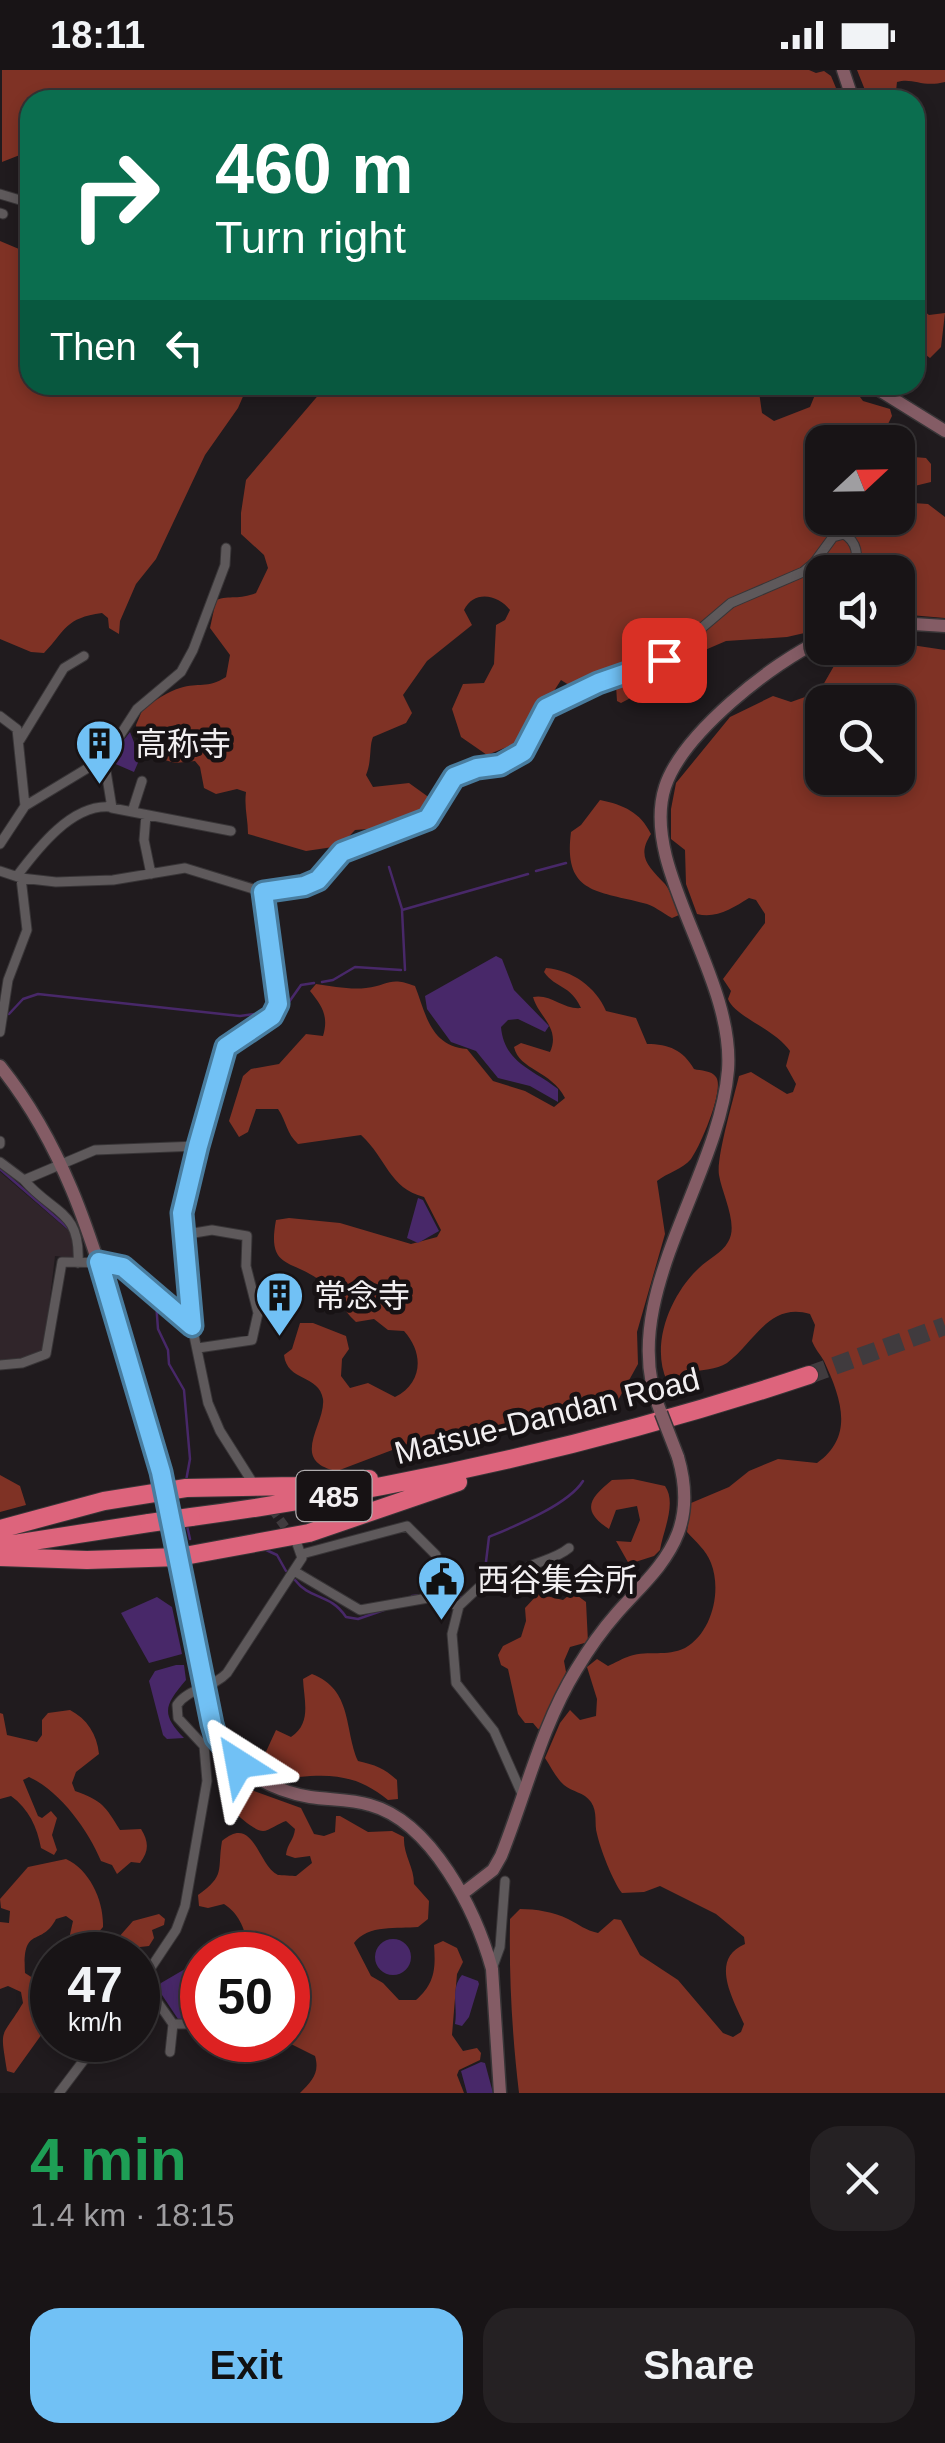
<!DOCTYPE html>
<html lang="en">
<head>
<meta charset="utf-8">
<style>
	body { margin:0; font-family:Arial,"Noto Sans JP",sans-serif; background:#252123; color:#f1f3f6; height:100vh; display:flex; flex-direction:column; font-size:38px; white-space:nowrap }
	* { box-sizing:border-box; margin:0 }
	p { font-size:32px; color:#9f9ea1 }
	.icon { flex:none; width:55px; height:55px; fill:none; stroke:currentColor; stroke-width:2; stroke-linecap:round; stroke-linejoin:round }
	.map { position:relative; height:2023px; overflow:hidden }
	.side { display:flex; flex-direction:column; background:#181416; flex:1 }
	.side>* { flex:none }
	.guide { position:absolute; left:20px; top:20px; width:905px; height:305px; border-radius:30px; box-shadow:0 5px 15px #0003,0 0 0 2px #363335; background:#0b6e4f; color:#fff; overflow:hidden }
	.needle { width:65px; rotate:68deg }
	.controls { position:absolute; left:805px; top:355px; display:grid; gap:20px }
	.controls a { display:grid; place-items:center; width:110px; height:110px; border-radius:20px; background:#181416; box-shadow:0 5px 15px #0003,0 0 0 2px #363335; font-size:50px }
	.speed { position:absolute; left:30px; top:1862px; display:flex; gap:20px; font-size:50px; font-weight:700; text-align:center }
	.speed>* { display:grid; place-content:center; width:130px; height:130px; border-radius:50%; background:#181416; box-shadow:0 5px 15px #0003,0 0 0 2px #363335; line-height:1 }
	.speed small { font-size:25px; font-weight:400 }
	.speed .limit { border:15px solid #d22; background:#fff; color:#111 }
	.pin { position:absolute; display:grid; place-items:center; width:85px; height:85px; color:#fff; margin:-42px; border-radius:20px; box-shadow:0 5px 15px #0006 }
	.me { position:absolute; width:110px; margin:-55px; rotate:326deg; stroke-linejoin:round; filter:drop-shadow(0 0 8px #0008) }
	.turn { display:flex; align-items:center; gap:35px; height:210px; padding:0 30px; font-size:45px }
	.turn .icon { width:130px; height:130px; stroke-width:2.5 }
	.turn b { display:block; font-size:70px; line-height:85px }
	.then { display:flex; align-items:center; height:95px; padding:0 30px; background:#0003; gap:20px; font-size:38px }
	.round { display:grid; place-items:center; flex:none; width:105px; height:105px; border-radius:30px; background:#252123 }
	.overview { display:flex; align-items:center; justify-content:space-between; height:170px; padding:0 30px }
	h1 { font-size:60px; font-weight:600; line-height:75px; color:#1e9e55 }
	.primary-button { display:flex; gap:20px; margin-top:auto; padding:20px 30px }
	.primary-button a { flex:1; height:115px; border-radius:30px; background:#71c1f5; color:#111; font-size:40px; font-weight:600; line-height:115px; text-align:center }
	.primary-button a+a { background:#252123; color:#f1f3f6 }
	.status { display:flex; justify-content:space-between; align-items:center; height:70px; padding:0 50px; background:#181416; direction:ltr }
	.status svg { height:28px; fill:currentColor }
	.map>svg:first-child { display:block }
	.built { fill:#30252a }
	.forest { fill:#7f3225; fill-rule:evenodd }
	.water { fill:#482869 }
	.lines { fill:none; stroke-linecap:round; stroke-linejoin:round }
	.stream { stroke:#482869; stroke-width:2.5 }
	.street-tunnel { stroke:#403b3e; stroke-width:9; stroke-dasharray:9 4.5; stroke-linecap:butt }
	.highway-tunnel { stroke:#403b3e; stroke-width:18; stroke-dasharray:18 9; stroke-linecap:butt }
	.street-casing { stroke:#383537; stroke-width:11 }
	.secondary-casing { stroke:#383537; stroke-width:15 }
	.highway-casing { stroke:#383537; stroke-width:20 }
	.street { stroke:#5e595b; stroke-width:9 }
	.secondary { stroke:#845c65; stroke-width:12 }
	.highway { stroke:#dd647c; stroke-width:18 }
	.secondary-bridge-casing { stroke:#383537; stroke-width:15; stroke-linecap:butt }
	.highway-bridge-casing { stroke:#383537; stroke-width:20; stroke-linecap:butt }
	.secondary-bridge { stroke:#845c65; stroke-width:12 }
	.highway-bridge { stroke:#dd647c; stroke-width:18 }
	.route-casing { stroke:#497d9f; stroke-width:25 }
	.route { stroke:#71c1f5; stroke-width:18 }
	.labels { text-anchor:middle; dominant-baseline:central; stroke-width:9; stroke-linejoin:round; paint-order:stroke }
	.shield { fill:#171214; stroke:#b0adaf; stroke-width:2.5 }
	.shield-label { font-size:30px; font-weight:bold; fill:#f2eff1 }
	.poi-label { font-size:32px; fill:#f2eff1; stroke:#171214; text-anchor:start }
	.street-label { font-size:32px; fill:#f2eff1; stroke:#171214 }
</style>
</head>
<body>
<div class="status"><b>18:11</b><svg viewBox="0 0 49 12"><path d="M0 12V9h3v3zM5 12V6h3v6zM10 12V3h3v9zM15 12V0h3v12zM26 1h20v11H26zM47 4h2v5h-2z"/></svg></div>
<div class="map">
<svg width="945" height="2023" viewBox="0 0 945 2023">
	<rect width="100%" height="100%" fill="#201b1e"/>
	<path class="built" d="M0,1102L76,1167V1188L55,1186L44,1279L40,1284L18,1290L0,1291Z"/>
	<path class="forest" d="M2,0H809L816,3L824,1L831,6L841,30H30V81L2,92Z
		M857,0H945V12C922,18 913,7 897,12L895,30H869Z
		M0,171L19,179L30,178V315H248L238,338L205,385L156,489L136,514L120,551L119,564L109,558L108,548L102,543C65,548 66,560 44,583L31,582L0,569Z
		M915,234L929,245L945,243L941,277L930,288L915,277Z
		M327,315H758L762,343L774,351L810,337L819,315H851L863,331L890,339L892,346L884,362L887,372H822V448H898V432L928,434L945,447V548L898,544V502H822V559L787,567L726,571L705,580L675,605L621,633L617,631L616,615L631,603L572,617L561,610L522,671L487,685L461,667L452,639L463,614L484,613L494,594L496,555L505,550L510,540C499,525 474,519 464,540L472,555L427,591L403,625L412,643L406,653L373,667C369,676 372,691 366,705L373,717L409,713L434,731L424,746L376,767L369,759L355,760L340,776L306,781L248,764C248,749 244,737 246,722L237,719L216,724L204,718L200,697L195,691L175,693L165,690L155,672L137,661L136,655L144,636C156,631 168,621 180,618C199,612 207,619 226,607L230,585L210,558L216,530C230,525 239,530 256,523L268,498L264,485L241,464V443L246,410Z
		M890,372C902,371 909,377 914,387L926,388L931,394V412L898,420V372Z
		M898,573L945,580V2023H519C512,1964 509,1908 510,1849L520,1839C536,1839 554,1842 568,1849C580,1855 585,1860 598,1863L614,1849L621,1850L640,1885L678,1910L723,1963L733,1967L741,1962L744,1954C733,1929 709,1889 745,1874L744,1867L716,1844L660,1816L644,1822L622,1823C613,1812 600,1778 597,1764C594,1753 598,1743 591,1732C584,1722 572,1722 564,1715C556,1708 551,1697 545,1688L560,1653L570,1640L580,1650L596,1646L597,1629L587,1597L597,1589L608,1596C615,1593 623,1588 630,1586C649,1580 666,1587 685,1578C712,1563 722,1521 711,1493C706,1480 696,1472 687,1462L691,1433L729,1417L749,1401L778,1389L817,1393C855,1366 841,1328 824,1291C820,1284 815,1279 812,1271L815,1255L810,1244C769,1232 754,1273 727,1293C716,1300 702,1299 689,1303L686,1309L677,1313L667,1311C650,1274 671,1224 699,1198C708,1189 722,1183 728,1172C739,1155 722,1124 719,1105C716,1088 734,1027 739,1006L751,1002L787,1024L793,1022L796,1014L786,996L790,981C774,958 736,948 728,929L731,921L723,909L765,853V844L756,830L749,828C733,838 716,849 697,844L686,814L685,780L671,769V739L676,713L730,647L773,626L791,632L819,622L842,582L898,578ZM822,632H898V708H822Z
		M600,730C624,735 640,742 651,764C636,787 649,797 665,814C671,821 675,835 679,845L672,848C662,843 654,835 643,833C596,821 563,823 571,762L581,755Z
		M546,898C572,900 596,917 606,941L636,948L647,974C669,974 683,980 694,999C701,1001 711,1000 716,1007C725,1019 700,1077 691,1089C683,1099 667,1103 657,1111L665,1164L637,1262L638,1294L617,1332L589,1337L556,1349L519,1348L501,1361L478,1363L458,1359L437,1363L337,1401C288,1391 326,1354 323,1329C319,1304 287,1312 284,1285L292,1279L300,1253H313L346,1266L349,1279L342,1289L341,1306L350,1318L368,1313L395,1327C423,1313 424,1283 404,1261L388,1260L374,1249L356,1252C341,1239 334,1220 318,1209C289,1189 267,1198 276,1150L289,1148L340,1153L411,1174L437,1167L441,1160L424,1127C389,1118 387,1089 361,1065L298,1074C286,1063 287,1052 278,1039H256L248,1062L239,1067L229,1051L243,1006L251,999L279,994L306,964L323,966C329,946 322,936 310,921L316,914C332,916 350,920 366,918C389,915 390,906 415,916C426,944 430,976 467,979L493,1011L525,1021L554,1037L565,1028C552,1001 519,1000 514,977L521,973L550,982C561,958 538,946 533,927C550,923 564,940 581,938C570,914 556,919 544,902Z
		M0,1405L20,1416L26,1435L0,1442Z
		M633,1409L665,1416C677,1433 663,1461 660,1480L654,1486L629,1494L616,1471L631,1472L640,1450L637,1436L616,1440L609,1459C580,1440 590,1428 612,1410Z
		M538,1524L563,1530L568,1526H578L586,1532L588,1572L570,1577L564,1591L566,1602L542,1658L538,1659L533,1653H525L518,1644L508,1599L501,1595L498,1585L503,1576L521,1567L526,1551L525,1538Z
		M312,1604C353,1620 344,1659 358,1691C375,1695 384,1698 397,1710L398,1729L388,1730C360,1707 335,1703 299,1707L291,1700C277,1701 271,1698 264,1686L276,1660L291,1667C312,1653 304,1631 303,1609Z
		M70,1640C87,1649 97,1664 99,1684L76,1702L72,1713L75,1721C103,1731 105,1736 120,1760L141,1759C149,1772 149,1781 140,1793L131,1792L117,1804L112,1795L101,1791C88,1760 60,1721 29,1707L23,1710L38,1746L42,1748L51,1741L57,1748L52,1765L57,1780L54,1785L41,1778C37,1757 29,1739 11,1726L0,1729V1643L3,1644L7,1665L37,1672L42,1665V1650L48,1643Z
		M246,1718L301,1738L314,1764L324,1766L335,1762L336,1746H340L368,1762L392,1761L404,1767C403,1785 414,1796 414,1814L429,1831L428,1849L418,1857C398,1859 368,1854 354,1873L371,1906L383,1913L399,1930H416C434,1914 436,1900 434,1875L443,1871L457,1878L463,1892L457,1904L452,1965L463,1981L477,1978L481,1983L480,1990L459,2000L457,2005L464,2023H300C312,2011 320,2003 315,1986L283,1970H288V1885H245C250,1866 240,1844 224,1834L208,1838L199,1836L198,1825C226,1805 217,1801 222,1771C254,1743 258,1796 278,1805C281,1805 293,1806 296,1806L312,1793L310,1786L295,1788L286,1785C287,1774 294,1770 295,1759L286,1751C279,1753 269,1761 263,1761C253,1761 229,1738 224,1730Z
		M66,1789C90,1800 104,1831 103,1857L79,1885H70L67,1878L73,1851L66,1846L56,1849C41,1878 22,1854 25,1903L36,1910L52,1896V1950L14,2003L7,2001C0,1956 0,1971 23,1933L21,1922L8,1916L0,1919V1852L9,1853L10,1841L1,1838L0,1829L28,1797Z
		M159,1844L165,1849L164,1855L152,1860L154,1868L149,1876L140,1877L135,1885H103L133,1851Z"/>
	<path class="water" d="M130,662L140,688L134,702L111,692L113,684Z
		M496,886L502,889L514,920L549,956L545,962L518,949L508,950L501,957C504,993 534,1000 558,1019V1032L530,1016L498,1008L476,981L451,972L427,939L425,926Z
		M418,1128L423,1130L439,1161L418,1173L407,1168Z
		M157,1527L172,1537L182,1584L149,1593L121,1543Z
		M176,1595H184L186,1610C165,1635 160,1643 184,1668L167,1669L163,1665L149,1611L155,1601Z
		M375 1887a18 18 0 1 1 36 0a18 18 0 1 1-36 0Z
		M185,1899L197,1901L201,1906L196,1920L202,1932V1945L192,1950L178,1949L158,1919L161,1913Z
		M462,1905L478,1911L479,1914L469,1947L462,1956L455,1954C458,1937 450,1919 462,1905Z
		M481,1992L485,1993L493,2023H467L461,2001Z"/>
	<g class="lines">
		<path class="stream" d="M389,797L402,839
			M536,801L566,793
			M405,900L402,840L528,804
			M322,912L333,910L355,897L401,900
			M281,938L289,932L301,915L314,913
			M9,944L23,929L38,924L240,946L269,942
			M0,1099L69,1159
			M156,1232L158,1259L168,1280L169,1294L184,1320L190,1389L186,1411
			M187,1456L190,1469
			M264,1479L277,1485L286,1501
			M295,1510C310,1530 330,1523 346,1547L358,1549L384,1540
			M479,1513L485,1500L489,1467C515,1456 568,1435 583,1411
			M430,1524L461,1527
			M412,1526L422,1525"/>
		<path class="street-tunnel" d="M256,1417L291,1465"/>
		<path class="highway-tunnel" d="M809,1305L945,1256"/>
		<defs>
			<path id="street" d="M0,124L30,133
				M0,143L3,144
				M0,646L17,659L25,736
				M20,670L64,598L84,586
				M104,689L112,738L231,761
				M132,742L142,711
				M146,745L144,770L151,804
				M0,774L25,736L106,687L137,639L181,602L193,580L225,495L226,478
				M0,801L21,808L56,812L113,810L185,798L263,822L304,816L318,810L342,782L428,749L446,717L459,704L512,690L525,679L545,637L598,613L664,590L731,533L803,502L814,493L833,467L844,464C859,473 857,487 856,502
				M17,806C38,778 72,734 110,737
				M0,962L8,910L27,860L21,808
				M0,1071V1074
				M0,1092L24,1110L95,1080L198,1076
				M24,1110C53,1144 81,1140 78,1193
				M182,1165L212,1160L247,1166L246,1196L258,1243L252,1270L198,1278
				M0,1295L22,1293L46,1284L62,1192L116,1193L192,1256
				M251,1410L220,1361L208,1333L192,1256L182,1165L184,1128L224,982C238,959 275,957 278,928L263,822
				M302,1484L407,1456L436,1485
				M294,1501L360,1540L428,1528L459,1536L452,1564L456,1613L494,1661L522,1724
				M459,1536L478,1518L507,1514C522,1491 550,1494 569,1478
				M492,1899L500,1877L505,1811
				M142,1910L173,1954H202
				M138,1917L176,1860L185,1836L207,1711L204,1676L178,1648L177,1635C188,1618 212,1619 227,1603L302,1488L296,1471
				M260,1970L266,1971
				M170,1982L173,1954
				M59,2023L99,1970"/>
			<path id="secondary" d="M843,0L853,30
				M871,315L945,361
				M898,553L945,556
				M0,996C62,1073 90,1162 118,1256C141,1331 162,1406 178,1483C188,1531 195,1629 217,1668C235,1701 274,1721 310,1727C330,1730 351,1729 370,1735C432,1752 476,1841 492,1899L500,2023
				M661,1343C613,1232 719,1111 728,1000C735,905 639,798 665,717C682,664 773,592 822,570
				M462,1824L493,1800L501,1786C526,1724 541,1657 576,1600C588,1580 602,1560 617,1543C639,1518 666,1495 678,1463C687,1439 685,1411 678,1387"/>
			<path id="highway" d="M191,1447C402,1419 607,1372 809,1305
				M0,1459L104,1431L186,1418L296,1416L369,1409
				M0,1476L149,1453
				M0,1487L87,1490L179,1487L309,1463L458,1412"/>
		</defs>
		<use href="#street" class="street-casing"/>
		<use href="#secondary" class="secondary-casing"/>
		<use href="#highway" class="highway-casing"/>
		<use href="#street" class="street"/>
		<use href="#secondary" class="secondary"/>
		<use href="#highway" class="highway"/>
		<defs>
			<path id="secondary-bridge" d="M661,1343L678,1387"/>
			<path id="highway-bridge" d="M149,1453L191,1447"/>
		</defs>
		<use href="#secondary-bridge" class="secondary-bridge-casing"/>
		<use href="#highway-bridge" class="highway-bridge-casing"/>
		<use href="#secondary-bridge" class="secondary-bridge"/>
		<use href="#highway-bridge" class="highway-bridge"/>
	</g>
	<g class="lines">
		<defs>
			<path id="route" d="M239,1694L216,1668L212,1654L161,1402L99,1192L123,1197L192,1256L182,1143L198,1076L226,977L272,946L278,934L263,822L304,816L318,810L342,782L428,749L454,707L477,698L500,695L523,682L546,638L598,613L664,590"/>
		</defs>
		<use href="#route" class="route-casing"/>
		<use href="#route" class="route"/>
	</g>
	<defs>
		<symbol id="building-pin" viewBox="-11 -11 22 30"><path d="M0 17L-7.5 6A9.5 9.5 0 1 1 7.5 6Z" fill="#71c1f5" stroke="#171214"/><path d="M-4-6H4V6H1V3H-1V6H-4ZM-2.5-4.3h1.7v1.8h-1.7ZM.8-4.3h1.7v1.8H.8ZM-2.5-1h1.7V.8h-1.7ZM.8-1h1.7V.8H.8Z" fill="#111"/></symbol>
		<symbol id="civic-pin" viewBox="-11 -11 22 30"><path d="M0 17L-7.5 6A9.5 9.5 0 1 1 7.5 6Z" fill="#71c1f5" stroke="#171214"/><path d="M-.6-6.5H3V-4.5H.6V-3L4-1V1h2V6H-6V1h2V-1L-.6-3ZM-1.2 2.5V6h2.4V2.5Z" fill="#111"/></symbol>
	</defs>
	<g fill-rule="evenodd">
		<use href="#building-pin" x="72" y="646" width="55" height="75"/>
		<use href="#building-pin" x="252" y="1198" width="55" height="75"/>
		<use href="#civic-pin" x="414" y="1482" width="55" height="75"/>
	</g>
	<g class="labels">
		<rect class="shield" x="296.5" y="1401" width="75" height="50" rx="8"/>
		<g class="shield-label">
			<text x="334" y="1426">485</text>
		</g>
		<g class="poi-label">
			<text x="135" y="674">高称寺</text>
			<text x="314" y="1226">常念寺</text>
			<text x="477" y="1510">西谷集会所</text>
		</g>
		<g class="street-label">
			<text transform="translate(547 1346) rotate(-14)">Matsue-Dandan Road</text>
		</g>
	</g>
</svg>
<div class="controls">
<a><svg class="needle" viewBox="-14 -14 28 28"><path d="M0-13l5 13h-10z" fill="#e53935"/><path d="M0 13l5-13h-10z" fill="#9f9ea1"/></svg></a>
<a><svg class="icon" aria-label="sound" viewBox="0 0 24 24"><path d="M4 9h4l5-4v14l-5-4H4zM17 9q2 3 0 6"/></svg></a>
<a><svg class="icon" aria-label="search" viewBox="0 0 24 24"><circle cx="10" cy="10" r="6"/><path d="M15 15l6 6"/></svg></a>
</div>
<div class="speed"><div>47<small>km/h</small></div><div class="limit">50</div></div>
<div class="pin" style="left:664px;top:590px;background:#d93025"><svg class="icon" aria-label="arrive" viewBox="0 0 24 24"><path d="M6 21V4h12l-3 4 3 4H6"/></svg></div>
<svg class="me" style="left:239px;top:1694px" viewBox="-20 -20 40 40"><path d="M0-17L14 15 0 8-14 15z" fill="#71c1f5" stroke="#fff" stroke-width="4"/></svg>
<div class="guide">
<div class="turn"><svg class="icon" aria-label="right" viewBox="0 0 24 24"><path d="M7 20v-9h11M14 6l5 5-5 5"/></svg><div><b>460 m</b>Turn right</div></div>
<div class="then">Then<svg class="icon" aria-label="left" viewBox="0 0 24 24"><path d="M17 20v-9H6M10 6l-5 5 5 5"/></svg></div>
</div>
</div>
<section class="side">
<div class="overview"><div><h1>4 min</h1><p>1.4 km · 18:15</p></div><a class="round"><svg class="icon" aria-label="close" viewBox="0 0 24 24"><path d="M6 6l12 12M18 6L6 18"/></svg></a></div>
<div class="primary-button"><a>Exit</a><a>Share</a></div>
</section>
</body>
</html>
